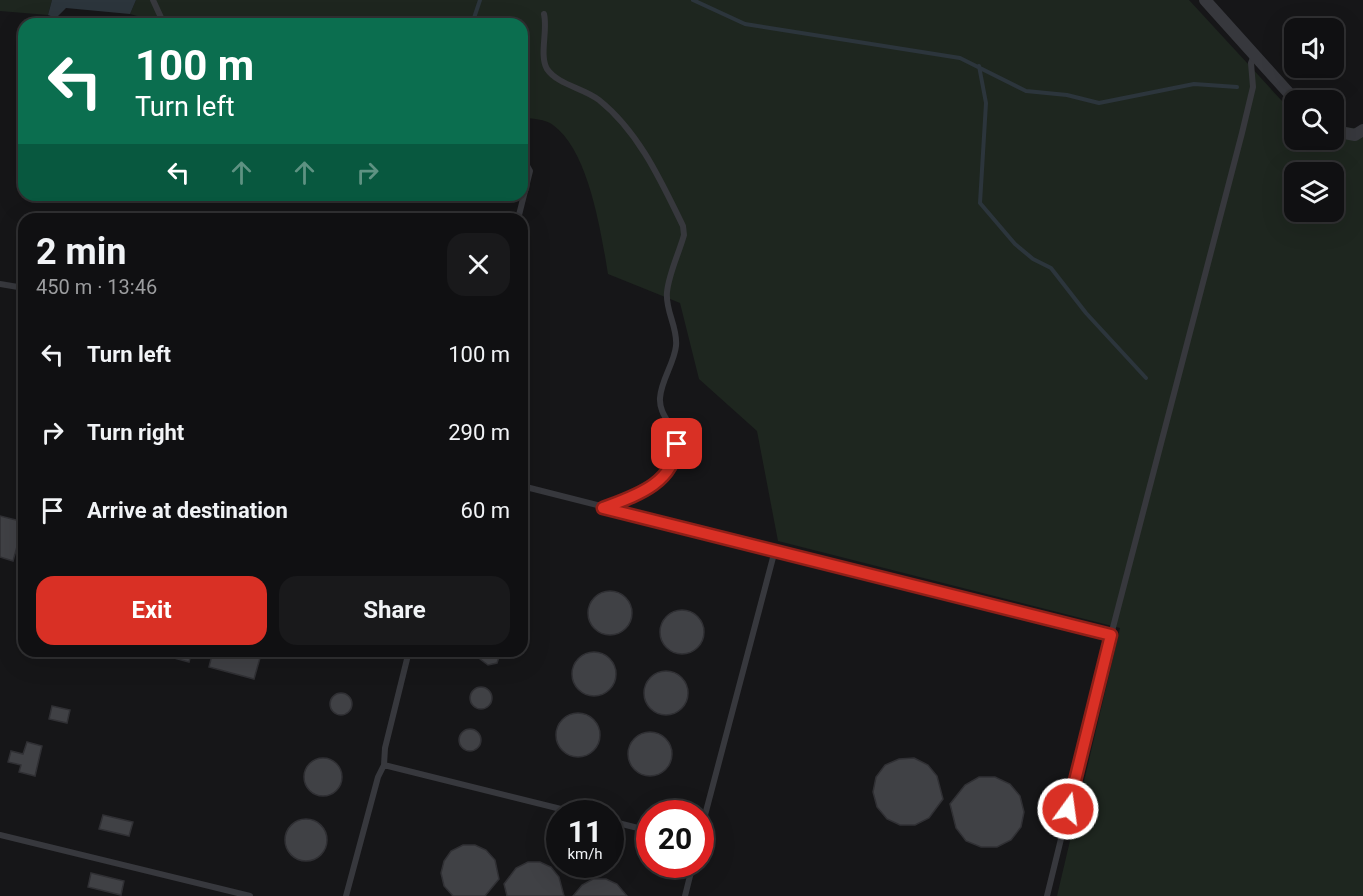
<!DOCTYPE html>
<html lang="en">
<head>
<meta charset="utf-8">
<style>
	body { margin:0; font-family:Roboto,sans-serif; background:#19191b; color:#f1f3f6; height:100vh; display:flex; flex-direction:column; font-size:22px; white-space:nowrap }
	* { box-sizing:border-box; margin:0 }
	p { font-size:20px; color:#9c9d9f }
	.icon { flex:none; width:33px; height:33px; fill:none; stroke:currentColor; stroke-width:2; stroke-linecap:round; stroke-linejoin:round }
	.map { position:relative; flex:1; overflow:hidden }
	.details { position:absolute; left:18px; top:213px; width:510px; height:444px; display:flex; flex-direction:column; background:#101012; border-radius:18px; box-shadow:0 6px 24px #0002,0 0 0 2px #303032 }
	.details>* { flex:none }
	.banner { position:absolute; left:18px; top:18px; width:510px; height:183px; border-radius:18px; box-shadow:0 6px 24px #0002,0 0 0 2px #303032; background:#0b6e4f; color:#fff; overflow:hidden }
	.tools { position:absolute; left:1284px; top:18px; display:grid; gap:12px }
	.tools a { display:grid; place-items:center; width:60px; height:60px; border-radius:12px; background:#101012; box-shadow:0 6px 24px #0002,0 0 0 2px #303032; font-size:30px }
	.speed { position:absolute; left:546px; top:800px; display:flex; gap:12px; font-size:30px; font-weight:700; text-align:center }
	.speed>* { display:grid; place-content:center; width:78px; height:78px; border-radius:50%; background:#101012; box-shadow:0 6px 24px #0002,0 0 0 2px #303032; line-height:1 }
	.speed small { font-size:15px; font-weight:400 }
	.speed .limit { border:9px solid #d22; background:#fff; color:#111 }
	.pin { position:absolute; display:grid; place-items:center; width:51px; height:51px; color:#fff; margin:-26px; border-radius:12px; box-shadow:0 3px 9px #0006 }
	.me { position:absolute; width:66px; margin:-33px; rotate:14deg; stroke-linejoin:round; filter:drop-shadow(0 0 4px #0008) }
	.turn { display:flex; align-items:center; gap:21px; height:126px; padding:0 18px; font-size:27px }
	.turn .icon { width:78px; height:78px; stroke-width:2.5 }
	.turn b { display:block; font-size:42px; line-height:51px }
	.lanes { display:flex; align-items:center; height:57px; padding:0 18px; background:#0003; justify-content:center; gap:30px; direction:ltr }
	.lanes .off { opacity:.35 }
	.round { display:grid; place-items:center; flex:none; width:63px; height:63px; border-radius:18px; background:#19191b }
	.head { display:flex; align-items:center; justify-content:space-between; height:102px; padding:0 18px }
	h1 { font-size:36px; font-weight:700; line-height:45px }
	.cta { display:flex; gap:12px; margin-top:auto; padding:12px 18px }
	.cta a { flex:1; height:69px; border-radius:18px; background:#d93025; color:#fff; font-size:24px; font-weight:700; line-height:69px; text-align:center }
	.cta a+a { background:#19191b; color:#f1f3f6 }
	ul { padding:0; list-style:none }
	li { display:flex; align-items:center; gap:18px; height:78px; padding:0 18px }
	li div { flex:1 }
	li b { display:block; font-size:22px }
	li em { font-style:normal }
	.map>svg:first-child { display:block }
	.green { fill:#1e261f; fill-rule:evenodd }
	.water { fill:#2c353c }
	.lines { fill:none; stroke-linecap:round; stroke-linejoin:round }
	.stream { stroke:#2c353c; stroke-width:4 }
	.building { fill:#404145; stroke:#303034; stroke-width:1.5 }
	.lane { stroke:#37383d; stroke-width:6 }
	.street { stroke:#37383d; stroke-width:12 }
	.route-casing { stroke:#8d1f18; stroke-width:15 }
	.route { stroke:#d93025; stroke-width:10 }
</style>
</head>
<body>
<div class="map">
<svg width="1363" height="896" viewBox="0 0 1363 896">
	<rect width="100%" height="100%" fill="#161618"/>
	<path class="green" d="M0,0H52L48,15L0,11Z
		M136,0H1189L1294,114V140H1334V126L1363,129V896H1057L1120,628L778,541L757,431L699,379L680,303L608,274C601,232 589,151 553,125C546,119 531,119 522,117V24H166L130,14ZM1294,172H1334V212H1294Z"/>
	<path class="water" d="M52,0H136L130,14L66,8L56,18L48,15Z"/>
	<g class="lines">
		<path class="stream" d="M693,0L745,24L960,58L1026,91L1067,95L1099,103L1194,84L1237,87
			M472,24L480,0
			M979,66L986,103L980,203L1015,244L1033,259L1051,268L1086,313L1146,378"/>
	</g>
	<path class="building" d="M0,516L24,522L13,561L0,557Z
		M588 613a22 22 0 1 1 44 0a22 22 0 1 1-44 0Z
		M660 632a22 22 0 1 1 44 0a22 22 0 1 1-44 0Z
		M159,651H192L189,662L159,654Z
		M213,651H262L254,679L209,667Z
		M478,651H501L497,663L488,665L480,659Z
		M572 674a22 22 0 1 1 44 0a22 22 0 1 1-44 0Z
		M644 693a22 22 0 1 1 44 0a22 22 0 1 1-44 0Z
		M470 698a11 11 0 1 1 22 0a11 11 0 1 1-22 0Z
		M330 704a11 11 0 1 1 22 0a11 11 0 1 1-22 0Z
		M52,706L70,710L67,723L49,719Z
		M556 735a22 22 0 1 1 44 0a22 22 0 1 1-44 0Z
		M459 740a11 11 0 1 1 22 0a11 11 0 1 1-22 0Z
		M628 754a22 22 0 1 1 44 0a22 22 0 1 1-44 0Z
		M27,742L42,746L35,776L19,772L21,765L8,762L11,751L23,754Z
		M304 777a19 19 0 1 1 38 0a19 19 0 1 1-38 0Z
		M914,758L928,765L937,776L943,799L929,818L915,825H900L887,819L877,807L873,792L876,777L885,765L899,759Z
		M979,777H995L1010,784L1020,796L1024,812L1021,827L1011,840L997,847H981L966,841L956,828L950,804L965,785Z
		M103,815L133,822L129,836L99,829Z
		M285 840a21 21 0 1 1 42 0a21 21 0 1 1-42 0Z
		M463,845H475L486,850L495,860L499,879L485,896H453L444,886L441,873L444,861L451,851Z
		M528,862H540L551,867L559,877L564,896H507L504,884L516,868Z
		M91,873L124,881L121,895L88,887Z
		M593,879H606L617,884L627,896H573L582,885Z"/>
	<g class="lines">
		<path class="lane" d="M153,0L164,24
			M544,14C548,30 539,55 547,69C558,85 584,88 599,100C639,132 661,181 683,226L684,235C679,253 669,273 667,292C665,311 678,327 676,346C674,364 661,380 660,398C659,413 670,422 675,435C690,477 631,497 603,508
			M518,219L530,171L522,157
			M0,284L24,288
			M522,486L1111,635
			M384,765L577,813
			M610,821L650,831
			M700,834L775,550
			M0,835L250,896
			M346,896L378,777L384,765L385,748L409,651
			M685,896L693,864
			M1047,896L1111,635L1242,133L1253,87L1251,63L1254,55"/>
		<path class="street" d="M1205,0L1295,100
			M1334,131L1355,135L1363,130"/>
	</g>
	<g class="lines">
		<defs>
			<path id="route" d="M677,444C674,484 635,496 603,508L1111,635L1068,809"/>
		</defs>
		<use href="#route" class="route-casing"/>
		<use href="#route" class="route"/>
	</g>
</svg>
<div class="tools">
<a><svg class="icon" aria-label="sound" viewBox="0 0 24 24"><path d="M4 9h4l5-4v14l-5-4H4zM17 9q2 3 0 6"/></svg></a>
<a><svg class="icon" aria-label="search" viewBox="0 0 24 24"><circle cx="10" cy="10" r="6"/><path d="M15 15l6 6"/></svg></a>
<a><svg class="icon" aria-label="layers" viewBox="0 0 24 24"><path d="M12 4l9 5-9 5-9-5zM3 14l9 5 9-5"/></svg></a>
</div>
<div class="speed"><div>11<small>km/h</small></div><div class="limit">20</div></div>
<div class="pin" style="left:677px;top:444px;background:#d93025"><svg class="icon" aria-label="arrive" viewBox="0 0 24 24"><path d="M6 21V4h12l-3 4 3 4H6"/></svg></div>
<svg class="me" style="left:1068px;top:809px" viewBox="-20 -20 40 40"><circle r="17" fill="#d93025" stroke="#fff" stroke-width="3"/><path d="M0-11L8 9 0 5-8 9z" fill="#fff"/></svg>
<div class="banner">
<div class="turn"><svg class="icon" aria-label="left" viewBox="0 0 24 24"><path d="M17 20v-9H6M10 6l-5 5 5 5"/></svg><div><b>100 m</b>Turn left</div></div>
<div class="lanes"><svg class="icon" aria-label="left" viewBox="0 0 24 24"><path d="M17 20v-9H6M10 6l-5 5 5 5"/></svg><svg class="icon off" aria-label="ahead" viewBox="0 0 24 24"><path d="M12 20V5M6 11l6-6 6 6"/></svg><svg class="icon off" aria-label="ahead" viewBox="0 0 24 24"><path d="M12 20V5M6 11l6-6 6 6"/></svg><svg class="icon off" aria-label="right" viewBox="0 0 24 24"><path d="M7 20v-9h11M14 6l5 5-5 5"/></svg></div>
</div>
<section class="details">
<div class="head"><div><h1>2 min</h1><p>450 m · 13:46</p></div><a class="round"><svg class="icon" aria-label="close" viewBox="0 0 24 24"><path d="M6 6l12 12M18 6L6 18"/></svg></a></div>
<ul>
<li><svg class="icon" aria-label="left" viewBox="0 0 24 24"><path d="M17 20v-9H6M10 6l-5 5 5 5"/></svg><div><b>Turn left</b></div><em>100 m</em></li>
<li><svg class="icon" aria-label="right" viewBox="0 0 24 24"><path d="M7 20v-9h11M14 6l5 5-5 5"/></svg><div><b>Turn right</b></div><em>290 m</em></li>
<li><svg class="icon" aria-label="arrive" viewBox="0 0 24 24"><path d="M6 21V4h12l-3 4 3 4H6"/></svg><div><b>Arrive at destination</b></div><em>60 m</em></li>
</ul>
<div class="cta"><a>Exit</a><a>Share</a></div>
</section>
</div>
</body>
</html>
